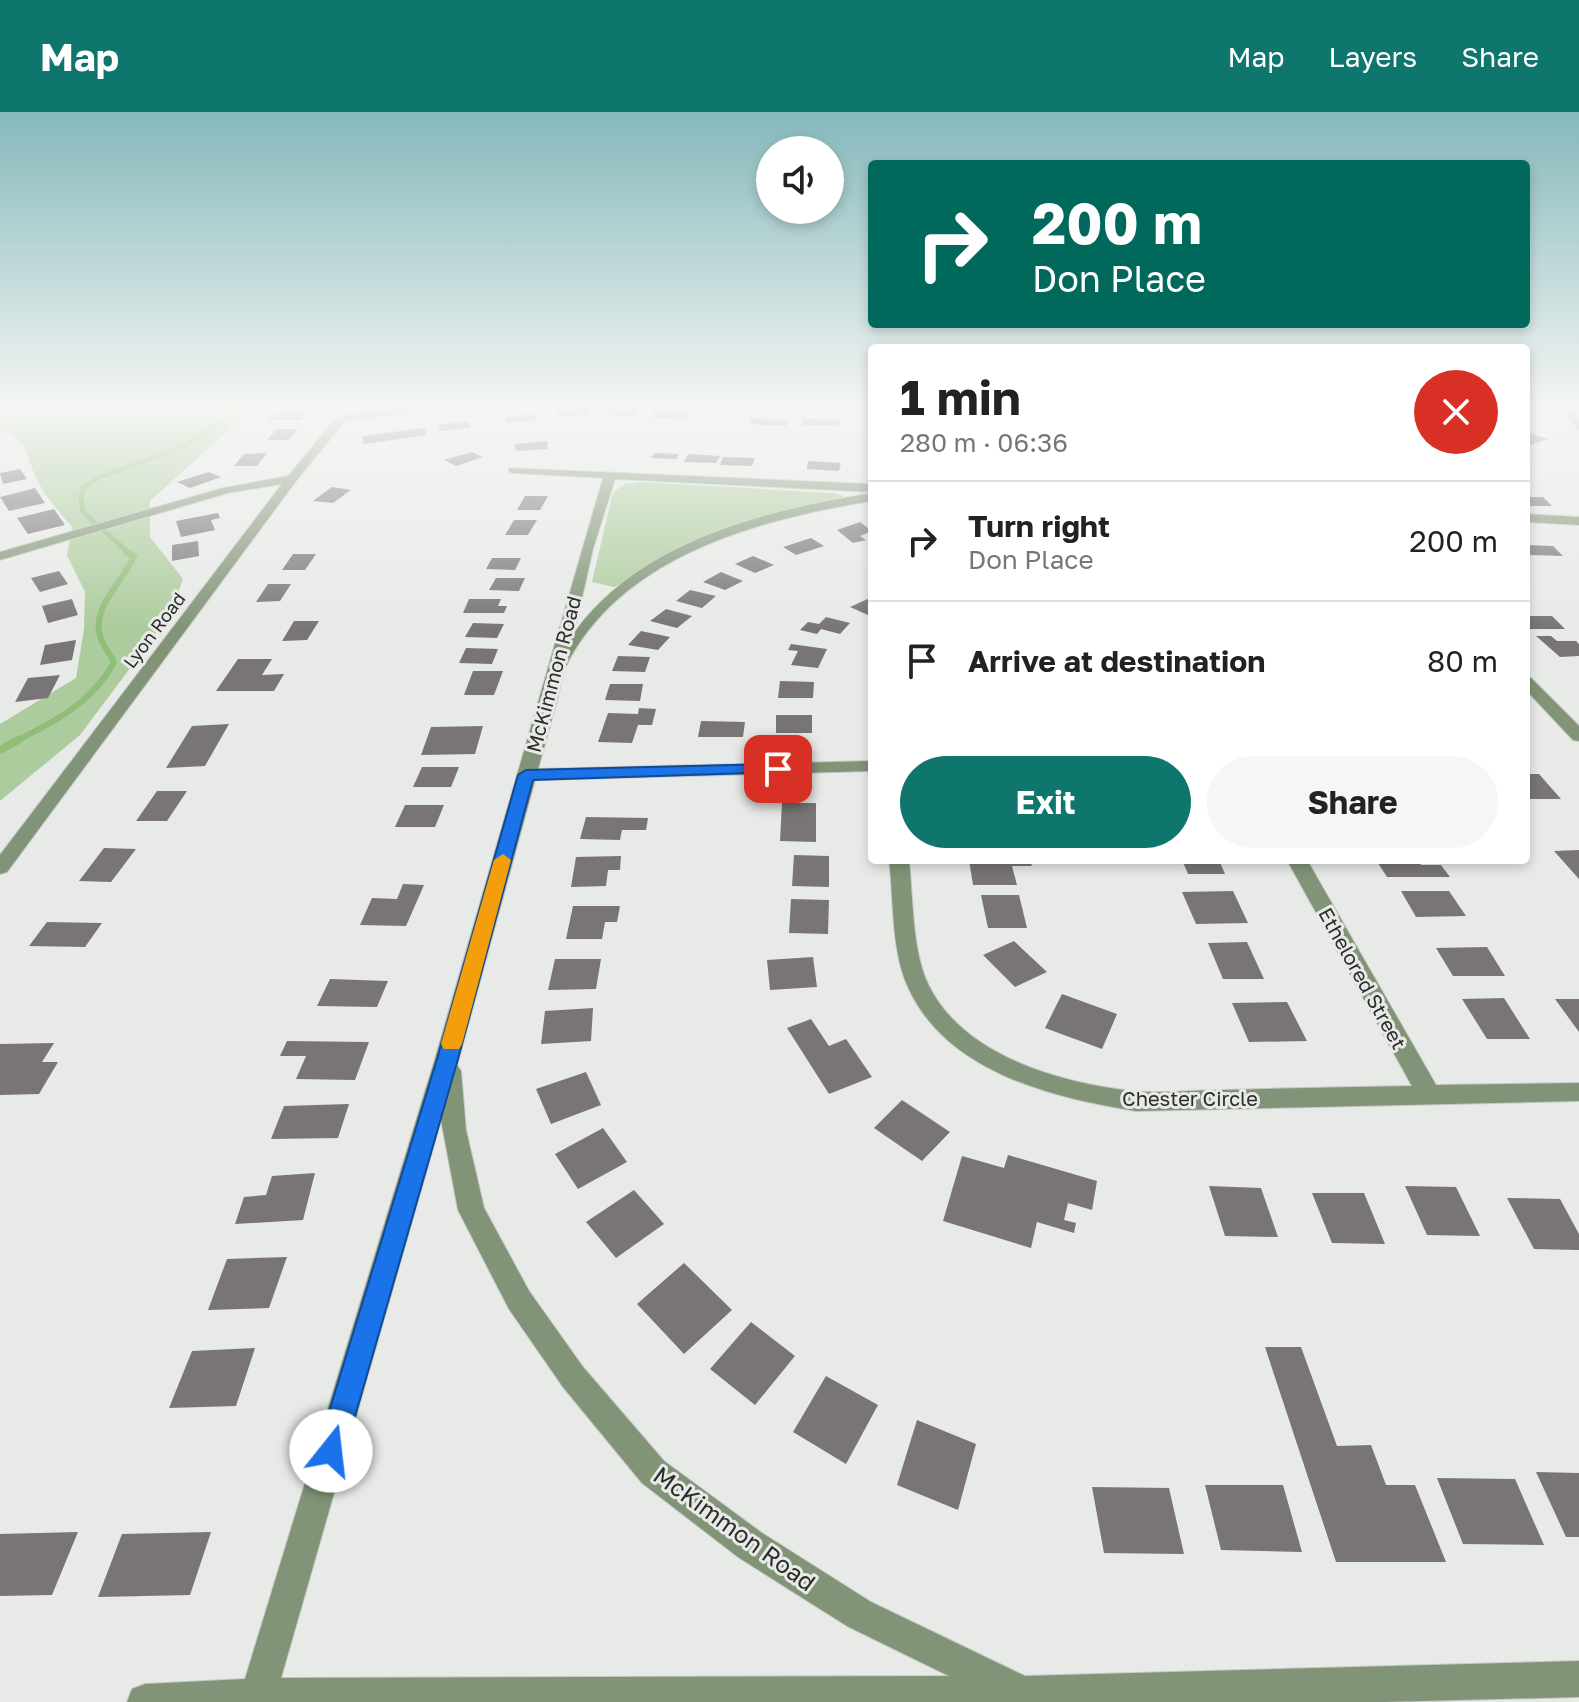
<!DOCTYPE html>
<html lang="en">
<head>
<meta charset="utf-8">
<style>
	body { margin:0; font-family:"Golos Text",sans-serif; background:#f6f6f6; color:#222; height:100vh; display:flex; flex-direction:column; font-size:30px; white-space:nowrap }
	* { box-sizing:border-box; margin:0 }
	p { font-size:26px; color:#767676 }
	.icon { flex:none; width:44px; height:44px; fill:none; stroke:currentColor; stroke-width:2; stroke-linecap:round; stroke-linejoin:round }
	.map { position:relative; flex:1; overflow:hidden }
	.side { position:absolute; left:868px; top:232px; width:662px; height:520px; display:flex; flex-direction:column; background:#fff; border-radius:8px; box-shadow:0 4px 12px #0003 }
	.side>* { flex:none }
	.top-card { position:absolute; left:868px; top:48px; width:662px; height:168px; border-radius:8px; box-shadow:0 4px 12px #0003; background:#00695c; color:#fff; overflow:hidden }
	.fabs { position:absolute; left:756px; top:24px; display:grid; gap:16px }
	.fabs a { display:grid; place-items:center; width:88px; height:88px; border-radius:50%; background:#fff; box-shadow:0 4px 12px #0003; font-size:40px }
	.pin { position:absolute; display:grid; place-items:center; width:68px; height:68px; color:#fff; margin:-34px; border-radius:16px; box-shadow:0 4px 12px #0006 }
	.me { position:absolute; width:88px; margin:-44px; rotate:16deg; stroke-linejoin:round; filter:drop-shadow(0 0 6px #0008) }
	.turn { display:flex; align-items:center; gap:28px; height:168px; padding:0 32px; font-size:36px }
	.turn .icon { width:104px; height:104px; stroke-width:2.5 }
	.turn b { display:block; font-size:56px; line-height:68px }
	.round { display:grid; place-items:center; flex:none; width:84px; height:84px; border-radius:42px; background:#f6f6f6 }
	.head { display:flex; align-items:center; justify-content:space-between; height:136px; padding:0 32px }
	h1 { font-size:48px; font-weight:700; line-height:60px }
	.primary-button { display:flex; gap:16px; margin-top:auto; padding:16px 32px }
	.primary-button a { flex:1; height:92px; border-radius:48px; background:#0f766e; color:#fff; font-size:32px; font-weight:700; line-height:92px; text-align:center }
	.primary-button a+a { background:#f6f6f6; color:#222 }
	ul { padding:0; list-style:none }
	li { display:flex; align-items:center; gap:24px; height:120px; padding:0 32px; border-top:2px solid #e0e0e0 }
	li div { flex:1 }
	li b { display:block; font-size:30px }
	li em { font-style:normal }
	header { display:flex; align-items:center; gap:48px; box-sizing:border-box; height:112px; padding:0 40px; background:#0f766e; color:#fff }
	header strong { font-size:38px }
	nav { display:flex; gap:44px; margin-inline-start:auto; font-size:28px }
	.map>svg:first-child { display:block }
	.green { fill:#adcc9d }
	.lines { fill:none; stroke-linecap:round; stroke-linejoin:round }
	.stream-far2 { stroke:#90bd78; stroke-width:5 }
	.stream-far1 { stroke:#90bd78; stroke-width:6 }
	.stream { stroke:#90bd78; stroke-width:8 }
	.building { fill:#797576 }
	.minor-casing { stroke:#c6c8c5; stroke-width:2 }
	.minor { fill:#819477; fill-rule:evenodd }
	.route { fill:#1a73e8; stroke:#114b97; stroke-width:2 }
	.slow { fill:#f59e0b }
	.labels { text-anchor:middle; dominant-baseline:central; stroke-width:6; stroke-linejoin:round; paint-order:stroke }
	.far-street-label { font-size:18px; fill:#2b2c2b; stroke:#e8eae7 }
	.street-label { font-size:20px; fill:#2b2c2b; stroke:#e8eae7 }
	.near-street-label { font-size:24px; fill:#2b2c2b; stroke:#e8eae7 }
</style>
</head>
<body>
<header>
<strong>Map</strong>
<nav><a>Map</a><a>Layers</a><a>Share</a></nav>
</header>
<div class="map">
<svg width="1579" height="1590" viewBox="0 0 1579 1590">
	<rect width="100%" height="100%" fill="#e8eae7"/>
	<path class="green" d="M0,294H255L150,389V425L183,467L170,503L80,623L0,689V612L76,566L84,517L85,480L67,443L72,415C61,402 49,389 41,375C25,350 33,330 0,316Z
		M641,370L833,381L843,384L839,390L748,412L614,475L592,470L613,380L625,372Z"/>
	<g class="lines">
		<path class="stream-far2" d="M130,442L83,400L81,384L84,375L98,366L187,333L244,294"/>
		<path class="stream-far1" d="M14,630C54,610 92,591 114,550C110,542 104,535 101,527C89,497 124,469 134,444L126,440"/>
		<path class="stream" d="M0,638L18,628"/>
	</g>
	<path class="building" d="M589,296L588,303L558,304V297Z
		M611,296L640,297L636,304L607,303Z
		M287,298H313L301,302L299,305H304L301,308H268L272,303H282Z
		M655,299L690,300L686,307L651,306Z
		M535,302L537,308L507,311L504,305Z
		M752,306L788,307L786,314L750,312Z
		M804,306L840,307L838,314L802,313Z
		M469,309L471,316L440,319L438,313Z
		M424,316L427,323L364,332L362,324Z
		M277,317H298L289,328H267Z
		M1528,321L1548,327L1531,333L1526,332Z
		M547,329L548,337L516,339L514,332Z
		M472,340L483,345L456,354L444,348Z
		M267,341L257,354H234L244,342Z
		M654,341L679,342L676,347L651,346Z
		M688,342L720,344L716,351L684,350Z
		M723,345L755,346L752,354L720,353Z
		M808,349L841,351L839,359L807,357Z
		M20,357L27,367L3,372L0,361Z
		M209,360L221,365L190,376L177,370Z
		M332,375L351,378L333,391L313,389Z
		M35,376L45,391L9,399L0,385Z
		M525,384H548L540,398H517Z
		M1526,385H1543L1552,394H1526Z
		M54,397L65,413L28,422L17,406Z
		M218,401L220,406L211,408L215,418L181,425L176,409Z
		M514,408H537L528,423H505Z
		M860,410L872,419L860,424L866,428L853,431L837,418Z
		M811,426L824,434L796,443L783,435Z
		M198,429L199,444L172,449V433Z
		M1526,433L1553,434L1563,444L1530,443Z
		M293,442H316L305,458H282Z
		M753,444L774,453L755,461L735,452Z
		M492,446H521L515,458L486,457Z
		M59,459L68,472L40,480L31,466Z
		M721,460L743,469L725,478L703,470Z
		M496,466H525L519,479L489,478Z
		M268,472H291L280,489L256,490Z
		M690,478L716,484L702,496L676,489Z
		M872,485V501L868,503L850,495Z
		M72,487L78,503L48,511L42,494Z
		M469,487H501L498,494H507L504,501H463Z
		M666,497L692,504L677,516L650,509Z
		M1526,504H1552L1565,517H1526Z
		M826,505L850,511L840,522L821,517L817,522L800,518L808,510L819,512Z
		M294,509H319L307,528L282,529Z
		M473,511L504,512L497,526L465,525Z
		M641,519L670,525L658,538L628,533Z
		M1536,524H1551L1557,529H1576L1579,532V544L1560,545Z
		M76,528L72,548L40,553L45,533Z
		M791,532L827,537L818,556L791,553L798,539L788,538Z
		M466,536L498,537L492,552L459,551Z
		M618,544L650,545L645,560L612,559Z
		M238,547H272L262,563L284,562L274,579H216Z
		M473,559H503L494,583H464Z
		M60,563L48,586L15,590L28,566Z
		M780,569L814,570L813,586H778Z
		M610,572H643L640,589L605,588Z
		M639,596L656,597L652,613H638L632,631L598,630L608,601L638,602Z
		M776,603H812V621H776Z
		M701,609L745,610L743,625H698Z
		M229,612L205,654L166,656L192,614Z
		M483,614L475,642L421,643L431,615Z
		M422,655H459L451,675H413Z
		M1526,662H1539L1561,687H1527Z
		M157,679H187L167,709H136Z
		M782,691H816V730L780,729Z
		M405,693H444L435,715H395Z
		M586,705L648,706L646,718H622L620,728L580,727Z
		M104,736L136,737L111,770L79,769Z
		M1579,738V767L1554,739Z
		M794,743L829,744V775L792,774Z
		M621,744L620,758H608L606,774L571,775L576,745Z
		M969,748H1030L1032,754H1012L1017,773H973Z
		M1182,748H1219L1225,762H1188Z
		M1376,748H1418L1421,753H1441L1450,765H1387Z
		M403,772L424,773L406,814L360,813L372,786L397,787Z
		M1233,779L1248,811L1196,812L1182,780Z
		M1401,779H1449L1466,804L1416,805Z
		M981,783H1019L1027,816H988Z
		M791,787L829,788L828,822L789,821Z
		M573,794H620L617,810H605L602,827H566Z
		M47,810L102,811L85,835L29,834Z
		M1014,829L1047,860L1015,875L983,843Z
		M1247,830L1264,867H1223L1208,831Z
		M1487,835L1505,864H1453L1436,836Z
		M813,845L817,875L770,878L767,848Z
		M555,847H601L596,877L548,878Z
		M330,867L388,869L377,895L317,894Z
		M1062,882L1117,902L1102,937L1045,916Z
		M1504,886L1530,927H1487L1462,887Z
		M1555,887H1579V920Z
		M1287,890L1307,929L1249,930L1232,891Z
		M593,896L591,929L541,932L545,899Z
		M811,907L829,934L846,927L872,965L829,982L787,916Z
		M287,929L369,930L355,968L296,967L306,944H280Z
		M54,931L42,950H58L39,982L0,983V932Z
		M586,960L601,993L551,1012L536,977Z
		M902,988L950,1020L922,1049L874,1016Z
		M349,992L338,1026L271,1027L284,994Z
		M603,1016L627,1050L578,1077L555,1042Z
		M1008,1043L1097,1069L1092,1098L1068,1091L1064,1108L1076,1111L1074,1121L1037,1110L1031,1136L943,1109L962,1044L1004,1056Z
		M315,1061L303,1108L235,1112L244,1085L266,1083L272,1064Z
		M1209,1074L1261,1076L1278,1125L1225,1124Z
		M1405,1074L1456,1075L1480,1124L1427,1123Z
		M634,1078L664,1112L616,1146L586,1110Z
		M1312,1081H1364L1385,1132L1332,1131Z
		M1507,1086L1560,1087L1579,1122V1138L1534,1137Z
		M287,1145L269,1196L208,1198L227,1147Z
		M684,1151L732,1198L684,1242L637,1192Z
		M751,1210L795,1244L755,1293L710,1257Z
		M1265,1235H1301L1337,1334L1371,1333L1386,1373H1415L1446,1450H1336Z
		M255,1236L236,1294L169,1296L192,1239Z
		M826,1264L878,1293L846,1352L793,1320Z
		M917,1308L976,1332L958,1398L897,1373Z
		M1536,1360L1579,1361V1425H1566Z
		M1437,1366L1515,1367L1544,1433L1463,1432Z
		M1205,1373H1283L1302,1440L1221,1438Z
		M1092,1375L1169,1376L1184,1442L1104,1441Z
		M78,1420L52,1483L0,1484V1422Z
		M211,1420L190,1483L98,1485L122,1422Z"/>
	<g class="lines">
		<defs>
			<path id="minor" d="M427,294H463L345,309L296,369L7,760L0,762V743L282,372L228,381L0,448V440L223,376L288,364L338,304Z
				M1558,294H1568L1579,308V318Z
				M509,356L872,372V380L615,367L593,437L574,521C641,428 764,399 872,381V389C760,407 623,443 567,552C562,560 561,572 559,581C552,607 545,632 538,657L872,649V659L535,668L457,953L461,959L466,1018L484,1096L529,1179L583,1255L664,1349L762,1421L871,1490L1025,1564L1579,1549V1585L1382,1590H127L132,1577L145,1572L245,1567L435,947L603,366L513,361L509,360ZM441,1008L458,1098L509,1197L563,1275L642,1371L738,1445L847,1514L949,1564L281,1566Z
				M1526,402L1579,405V413L1526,410Z
				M1526,564L1531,566L1579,614V629L1573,628L1526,578Z
				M889,748H909C913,785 912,841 929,874C964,944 1060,971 1132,979C1162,982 1194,978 1223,978C1286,976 1349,975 1412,974L1287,748H1307L1436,973L1579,971V989L1136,999C1053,986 946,960 908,875C891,838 894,788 889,748Z"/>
		</defs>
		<use href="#minor" class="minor-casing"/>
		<use href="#minor" class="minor"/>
	</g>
	<linearGradient id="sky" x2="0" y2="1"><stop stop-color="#85b8bb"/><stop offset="0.57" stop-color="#f5f6f4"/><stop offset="1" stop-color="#f5f6f4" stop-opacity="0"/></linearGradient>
	<rect width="1579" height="517" fill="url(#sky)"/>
	<path class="route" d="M778,652L783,653V660L533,668L458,947L345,1339L341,1349L331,1353L321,1349L317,1339L437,947L518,663L526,658Z"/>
	<path class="slow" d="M503,742L511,748L462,932L459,937H444L441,932L494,748Z"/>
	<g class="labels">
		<g class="far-street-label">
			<text transform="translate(154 518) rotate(-53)">Lyon Road</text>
		</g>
		<g class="street-label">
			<text transform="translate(553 562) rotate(-75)">McKimmon Road</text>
			<text transform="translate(1363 866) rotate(61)">Ethelored Street</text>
			<text x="1190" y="986">Chester Circle</text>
		</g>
		<g class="near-street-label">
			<text transform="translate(735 1416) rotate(36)">McKimmon Road</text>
		</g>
	</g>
</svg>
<div class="fabs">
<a><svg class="icon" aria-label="sound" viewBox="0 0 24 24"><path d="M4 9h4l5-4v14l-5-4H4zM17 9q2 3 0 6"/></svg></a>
</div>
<div class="pin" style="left:778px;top:657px;background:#d93025"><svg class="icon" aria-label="arrive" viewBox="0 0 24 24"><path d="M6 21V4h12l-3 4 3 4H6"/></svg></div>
<svg class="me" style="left:331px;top:1339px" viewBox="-20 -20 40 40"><circle r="19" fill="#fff"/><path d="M0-13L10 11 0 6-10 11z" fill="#1a73e8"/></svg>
<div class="top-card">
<div class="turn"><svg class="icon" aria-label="right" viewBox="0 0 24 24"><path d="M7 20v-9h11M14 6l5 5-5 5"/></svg><div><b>200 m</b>Don Place</div></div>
</div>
<section class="side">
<div class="head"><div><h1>1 min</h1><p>280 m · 06:36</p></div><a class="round" style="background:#d93025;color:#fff"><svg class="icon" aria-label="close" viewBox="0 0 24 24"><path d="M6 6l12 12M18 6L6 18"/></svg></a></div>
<ul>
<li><svg class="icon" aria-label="right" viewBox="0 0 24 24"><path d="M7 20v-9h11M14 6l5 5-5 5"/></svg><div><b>Turn right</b><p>Don Place</p></div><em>200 m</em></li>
<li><svg class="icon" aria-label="arrive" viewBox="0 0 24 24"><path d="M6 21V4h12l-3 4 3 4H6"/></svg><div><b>Arrive at destination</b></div><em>80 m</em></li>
</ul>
<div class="primary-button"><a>Exit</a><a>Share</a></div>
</section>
</div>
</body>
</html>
